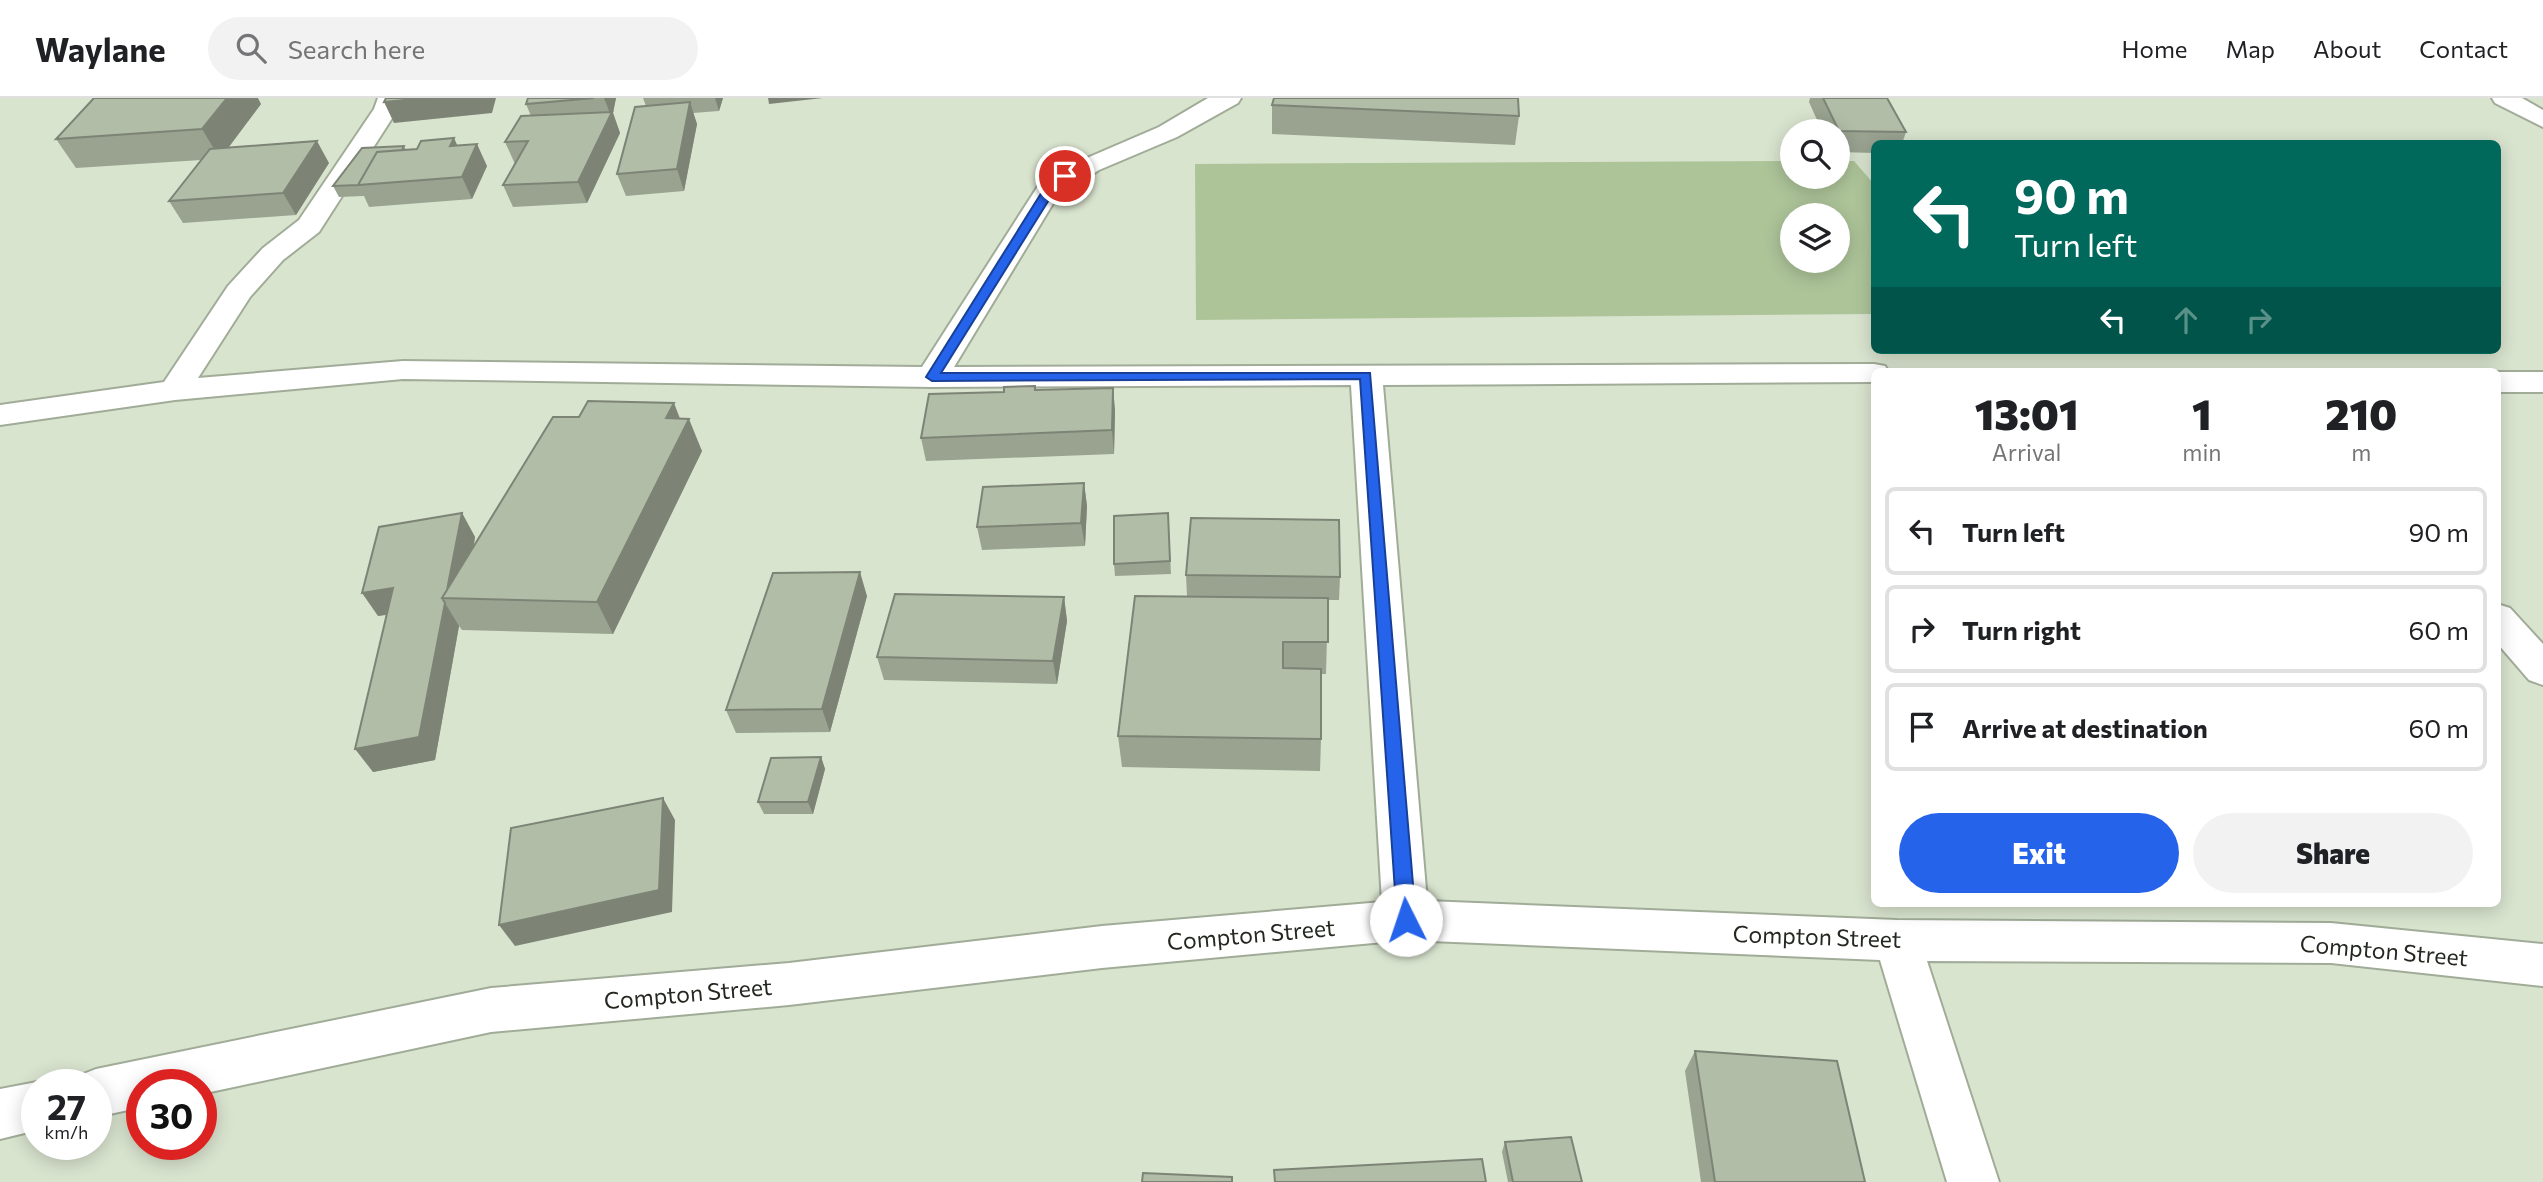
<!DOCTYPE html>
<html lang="en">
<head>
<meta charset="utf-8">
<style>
	body { margin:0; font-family:Commissioner,sans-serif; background:#f2f2f2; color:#202124; height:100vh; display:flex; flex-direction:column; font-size:26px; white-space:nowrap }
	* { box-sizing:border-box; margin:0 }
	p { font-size:23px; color:#757577 }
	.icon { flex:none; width:38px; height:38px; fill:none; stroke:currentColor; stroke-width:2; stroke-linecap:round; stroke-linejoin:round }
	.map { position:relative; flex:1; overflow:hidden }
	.panel { position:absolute; left:1871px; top:270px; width:630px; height:539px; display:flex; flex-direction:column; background:#fff; border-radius:10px; box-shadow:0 4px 18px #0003 }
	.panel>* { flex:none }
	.hud { position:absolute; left:1871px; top:42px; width:630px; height:214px; border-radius:10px; box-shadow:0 4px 18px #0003; background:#00695c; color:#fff; overflow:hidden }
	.buttons { position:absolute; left:1780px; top:21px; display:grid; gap:14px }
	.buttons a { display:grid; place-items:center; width:70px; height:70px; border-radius:50%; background:#fff; box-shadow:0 4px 18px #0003; font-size:35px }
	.speed { position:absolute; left:21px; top:971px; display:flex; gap:14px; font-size:35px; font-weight:700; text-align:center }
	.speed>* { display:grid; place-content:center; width:91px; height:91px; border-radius:50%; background:#fff; box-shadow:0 4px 18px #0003; line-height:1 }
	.speed small { font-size:18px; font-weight:400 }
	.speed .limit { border:10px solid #d22; background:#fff; color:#111 }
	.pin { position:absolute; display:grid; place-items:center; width:60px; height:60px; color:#fff; margin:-30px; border:4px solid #fff; border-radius:50%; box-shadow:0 2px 7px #0007 }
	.me { position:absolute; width:77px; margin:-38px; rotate:356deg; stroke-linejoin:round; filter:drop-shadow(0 0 5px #0008) }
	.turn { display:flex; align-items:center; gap:24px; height:147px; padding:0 28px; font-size:32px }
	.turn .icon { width:91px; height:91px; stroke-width:2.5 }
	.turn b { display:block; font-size:49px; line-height:60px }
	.lanes { display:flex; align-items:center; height:66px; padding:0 28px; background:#0003; justify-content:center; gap:35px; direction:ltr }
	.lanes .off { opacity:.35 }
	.eta { display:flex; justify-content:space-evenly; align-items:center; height:119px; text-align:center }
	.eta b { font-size:42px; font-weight:800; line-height:49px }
	.primary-button { display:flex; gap:14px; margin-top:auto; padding:14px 28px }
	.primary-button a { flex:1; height:80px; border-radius:42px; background:#2563eb; color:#fff; font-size:28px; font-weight:800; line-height:80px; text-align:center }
	.primary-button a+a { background:#f2f2f2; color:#202124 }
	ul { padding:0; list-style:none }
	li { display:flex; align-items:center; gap:21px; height:88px; margin:0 14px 10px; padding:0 14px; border:4px solid #e0e0e0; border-radius:10px }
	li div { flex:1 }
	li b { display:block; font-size:26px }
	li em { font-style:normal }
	header { display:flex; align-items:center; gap:42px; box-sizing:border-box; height:98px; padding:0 35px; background:#fff; border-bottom:2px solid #e0e0e0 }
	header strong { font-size:33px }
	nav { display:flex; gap:38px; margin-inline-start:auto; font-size:24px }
	.search { width:490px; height:63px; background:#f2f2f2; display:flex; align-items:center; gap:18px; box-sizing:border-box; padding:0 24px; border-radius:38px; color:#757577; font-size:26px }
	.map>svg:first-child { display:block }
	.green { fill:#adc499; fill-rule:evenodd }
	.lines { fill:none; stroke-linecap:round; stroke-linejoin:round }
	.minor-casing { stroke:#a1ac98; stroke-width:4 }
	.minor { fill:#fff; fill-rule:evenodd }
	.wall { fill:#99a390 }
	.shaded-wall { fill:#7d8476 }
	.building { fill:#b2bda8; stroke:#7d8476; stroke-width:2 }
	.route { fill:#2563eb; stroke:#184099; stroke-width:2 }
	.labels { text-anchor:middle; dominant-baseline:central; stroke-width:5; stroke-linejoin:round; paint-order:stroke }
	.near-street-label { font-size:23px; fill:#242820; stroke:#fff }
</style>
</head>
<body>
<header>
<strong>Waylane</strong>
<div class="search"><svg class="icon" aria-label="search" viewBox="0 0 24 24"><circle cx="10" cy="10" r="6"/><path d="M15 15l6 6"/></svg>Search here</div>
<nav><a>Home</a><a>Map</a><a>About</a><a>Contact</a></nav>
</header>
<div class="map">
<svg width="2543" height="1084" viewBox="0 0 2543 1084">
	<rect width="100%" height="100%" fill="#d9e4cf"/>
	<path class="green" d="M1792,63V79H1838V63H1854L1874,86V216L1196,222L1195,66ZM1792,117H1838V163H1792Z"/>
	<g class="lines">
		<defs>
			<path id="minor" d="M378,0H402L398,11L319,134L283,162L250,199L198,280L403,263L922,269L1038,88L1066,69L1159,29L1208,0H1241L1238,5L1177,39L1099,72L1057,99L954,269L1874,266L1885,268L1888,273H1874V284L1383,287L1427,803L1897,822L2331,825L2543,846V888L2331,865L1927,863L1999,1084H1947L1880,862L1406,842L1102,870L789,907L491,934L201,996V987H142V1009L96,1019V987H74L78,978L96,971L491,890L789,865L1102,828L1382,804L1351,287L932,289L403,281L175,302L0,327V307L164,284L228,188L263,150L299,122L374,11Z
				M2492,0H2522L2543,12V29L2495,5Z
				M2497,274H2543V294H2497Z
				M2497,506L2510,510L2543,546V587L2529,582L2497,545Z
				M37,984L45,987H37V1032L0,1041V991Z"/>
		</defs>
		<use href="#minor" class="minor-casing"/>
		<use href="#minor" class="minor"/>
	</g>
	<path class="wall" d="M528,0H616L613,15L620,35L587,105L513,109L503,87L515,66L505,44L531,18L526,6Z
		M643,0H723L719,13L693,15L697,26L684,93L626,98L617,76L646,8Z
		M1810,0H1887L1906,34L1902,46H1874V55L1838,54V33H1822L1809,4Z
		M261,6L228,49L329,65L296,117L183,125L169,103L201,62L76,70L56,41Z
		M1272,7L1519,18L1515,47L1272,36Z
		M404,48L406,52L457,48L487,68L472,101L369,109L364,98L339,99L333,88Z
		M1113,290L1115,313L1114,356L926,363L921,340L1035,292Z
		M680,321L702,353L613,536L462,532L459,528L435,662L373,674L386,517L378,518L462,415L475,439L474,448Z
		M1084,385L1087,408L1085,448L982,452L977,429Z
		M1168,415L1171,476L1115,478L1114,466Z
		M1186,477L1340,479L1339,502H1328L1326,576H1321V641L1320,673L1122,669L1118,638L1187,498Z
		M867,498L830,634L736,635L726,612Z
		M1064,499L1067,523L1057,586L884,582L877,559Z
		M821,659L825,671L813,716H764L758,704Z
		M1695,953L1865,1084H1701L1685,973Z
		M1505,1044L1582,1084H1508L1502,1054Z"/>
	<path class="shaded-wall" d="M218,0H258L261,6L220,61L202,31Z
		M426,0H496L492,15L394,25L384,4Z
		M604,0H616L613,15L620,35L587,105L578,84L611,18Z
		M715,0H723L719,13Z
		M768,0H823L769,6Z
		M690,4L697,26L684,93L677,71Z
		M454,40L464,62L450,48Z
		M317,43L329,65L296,117L283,95Z
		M477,46L487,68L472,101L462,79Z
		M1113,290L1115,313L1114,356L1112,332Z
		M674,305L684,331L689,321L702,353L613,536L597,504L666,320Z
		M1084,385L1087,408L1085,448L1081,425Z
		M462,415L475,439L464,501L445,500Z
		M860,474L867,498L830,634L822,611Z
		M393,490L408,513L378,518L362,495Z
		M1064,499L1067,523L1057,586L1053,563Z
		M445,505L459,528L435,662L373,674L355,651Z
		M821,659L825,671L813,716L808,704Z
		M663,700L675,722L672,814L515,848L499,827Z"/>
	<path class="building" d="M94,0H227L202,31L56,41Z
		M386,0H426L384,4Z
		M528,0H594L526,6Z
		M1274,0H1518L1519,18L1272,7Z
		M1823,0H1887L1906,34L1839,33Z
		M690,4L677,71L617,76L635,9Z
		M612,14L578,84L503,87L528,43L505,44L521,18Z
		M454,40L450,48L477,46L462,79L358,87L377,54L417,51L421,43Z
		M317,43L283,95L169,103L210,51Z
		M404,48L402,52L377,54L358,87L333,88L362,50Z
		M1035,288V292L1113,290L1112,332L921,340L929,296L1004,294V289Z
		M588,303L674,305L666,320L689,321L597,504L442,500L553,319H579Z
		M1084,385L1081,425L977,429L983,389Z
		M462,415L447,492L442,500L445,505L419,639L355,651L393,490L362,495L379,429Z
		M1168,415L1170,463L1114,466V418Z
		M1191,420L1339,422L1340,479L1186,477Z
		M860,474L822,611L726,612L773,475Z
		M895,496L1064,499L1053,563L877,559Z
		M1135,498L1328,500V544H1283V570L1321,571V641L1118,638Z
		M821,659L808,704H758L771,660Z
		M663,700L659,792L499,827L511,730Z
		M1695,953L1837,963L1865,1084H1715Z
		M1571,1039L1582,1084H1513L1505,1044Z
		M1482,1061L1486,1084H1275L1274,1072Z
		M1143,1075L1232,1079V1084H1142Z"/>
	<path class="route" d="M1065,75L1071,78L1052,97L941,275H1370L1416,822L1413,827H1400L1397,822L1360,281L932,283L926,279L1042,94Z"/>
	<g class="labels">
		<g class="near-street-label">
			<text transform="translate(1251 836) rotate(-5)">Compton Street</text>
			<text transform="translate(1817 838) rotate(2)">Compton Street</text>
			<text transform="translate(2384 852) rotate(5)">Compton Street</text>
			<text transform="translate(688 895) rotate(-5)">Compton Street</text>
		</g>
	</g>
</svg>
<div class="buttons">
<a><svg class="icon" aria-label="search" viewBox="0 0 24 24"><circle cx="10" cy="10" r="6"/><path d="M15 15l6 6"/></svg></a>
<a><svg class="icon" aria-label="layers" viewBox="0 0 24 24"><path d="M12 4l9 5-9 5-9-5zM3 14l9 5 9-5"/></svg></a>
</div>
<div class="speed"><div>27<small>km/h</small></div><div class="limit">30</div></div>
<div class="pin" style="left:1065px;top:78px;background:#d93025"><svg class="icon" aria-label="arrive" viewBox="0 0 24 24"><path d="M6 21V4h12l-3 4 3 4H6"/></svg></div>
<svg class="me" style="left:1406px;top:822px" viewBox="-20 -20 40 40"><circle r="19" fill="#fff"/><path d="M0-13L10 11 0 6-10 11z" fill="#2563eb"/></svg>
<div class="hud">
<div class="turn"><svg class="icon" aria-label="left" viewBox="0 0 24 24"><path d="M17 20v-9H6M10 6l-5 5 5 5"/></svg><div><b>90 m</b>Turn left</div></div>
<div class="lanes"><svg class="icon" aria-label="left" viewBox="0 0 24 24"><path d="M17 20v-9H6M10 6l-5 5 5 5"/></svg><svg class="icon off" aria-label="ahead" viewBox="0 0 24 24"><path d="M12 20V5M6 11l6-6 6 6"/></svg><svg class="icon off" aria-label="right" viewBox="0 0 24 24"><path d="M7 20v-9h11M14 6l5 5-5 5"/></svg></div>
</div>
<section class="panel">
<div class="eta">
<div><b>13:01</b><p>Arrival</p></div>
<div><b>1</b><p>min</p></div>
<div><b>210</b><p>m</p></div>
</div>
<ul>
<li><svg class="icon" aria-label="left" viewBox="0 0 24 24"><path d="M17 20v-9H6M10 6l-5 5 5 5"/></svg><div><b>Turn left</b></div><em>90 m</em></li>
<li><svg class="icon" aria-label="right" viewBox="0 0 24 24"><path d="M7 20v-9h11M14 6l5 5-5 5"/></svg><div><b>Turn right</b></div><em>60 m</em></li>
<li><svg class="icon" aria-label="arrive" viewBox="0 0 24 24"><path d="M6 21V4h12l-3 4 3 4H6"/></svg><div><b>Arrive at destination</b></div><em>60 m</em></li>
</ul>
<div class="primary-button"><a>Exit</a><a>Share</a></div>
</section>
</div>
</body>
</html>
